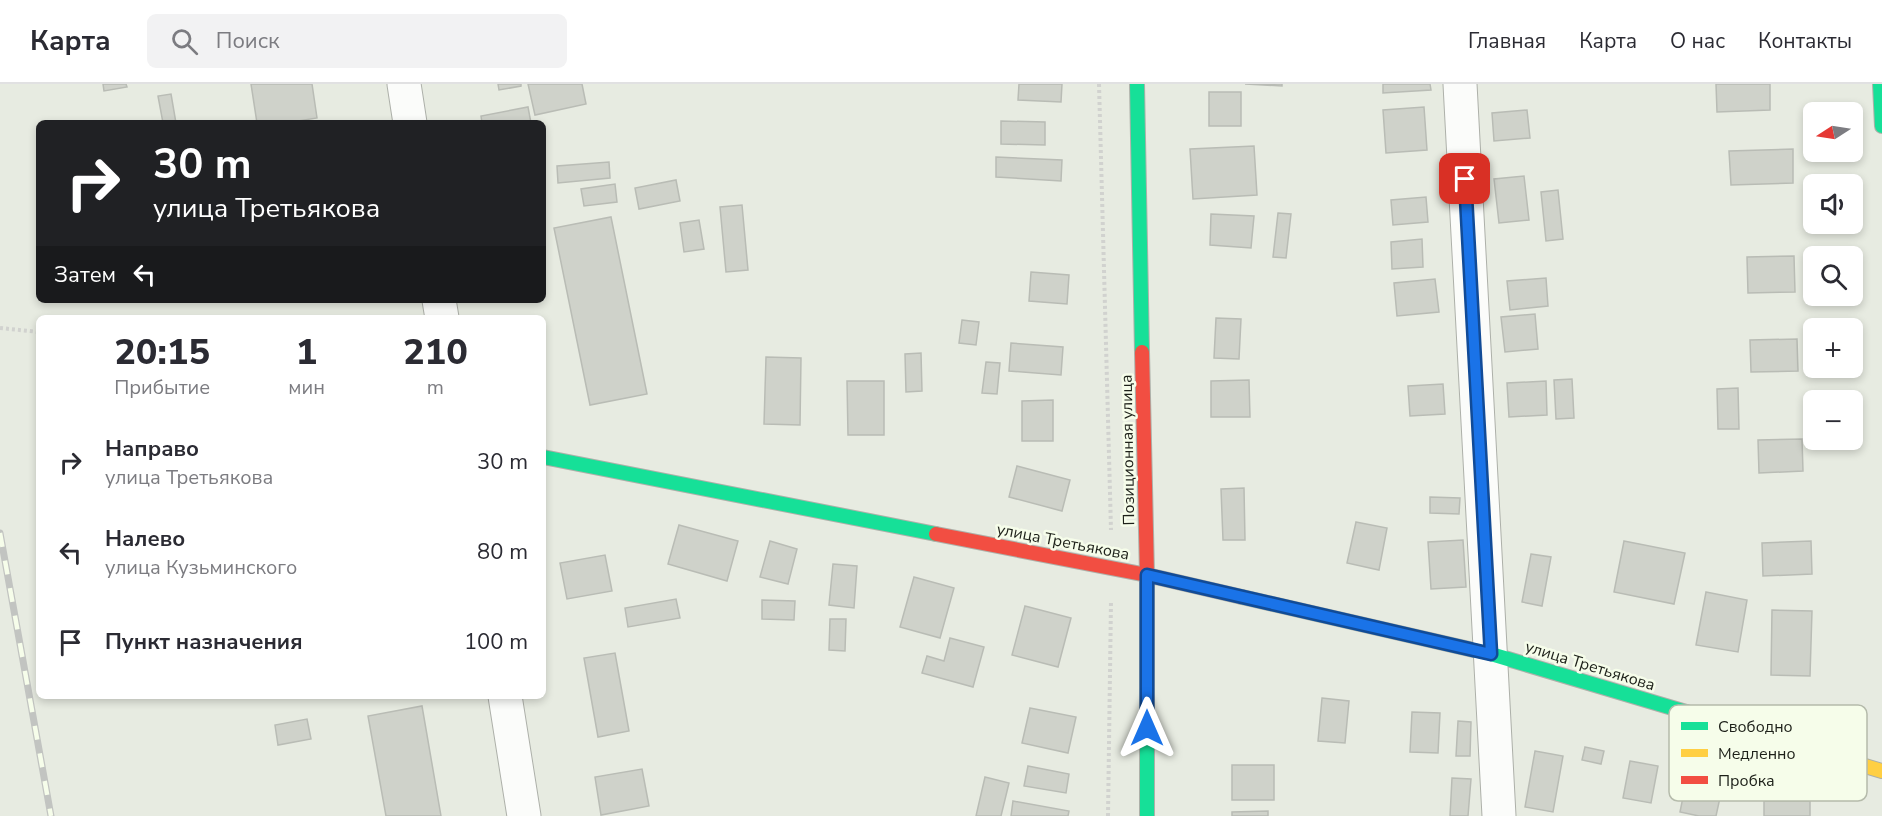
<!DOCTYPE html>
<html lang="ru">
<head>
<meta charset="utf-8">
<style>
	body { margin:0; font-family:"Nunito Sans",sans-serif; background:#f2f2f3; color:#2b2b33; height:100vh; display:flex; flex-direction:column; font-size:22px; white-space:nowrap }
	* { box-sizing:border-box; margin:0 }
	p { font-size:20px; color:#7c7c81 }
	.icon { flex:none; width:33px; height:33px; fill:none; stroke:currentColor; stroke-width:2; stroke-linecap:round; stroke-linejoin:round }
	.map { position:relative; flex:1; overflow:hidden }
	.drawer { position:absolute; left:36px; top:231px; width:510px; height:384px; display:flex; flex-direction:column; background:#fff; border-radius:9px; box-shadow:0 3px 9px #0003 }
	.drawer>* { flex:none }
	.hud { position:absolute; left:36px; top:36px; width:510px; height:183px; border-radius:9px; box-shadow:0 3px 9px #0003; background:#202124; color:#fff; overflow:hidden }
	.needle { width:39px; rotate:258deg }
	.buttons { position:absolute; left:1803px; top:18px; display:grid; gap:12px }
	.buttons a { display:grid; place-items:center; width:60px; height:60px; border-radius:9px; background:#fff; box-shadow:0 3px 9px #0003; font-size:30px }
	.pin { position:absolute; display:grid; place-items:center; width:51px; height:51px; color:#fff; margin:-26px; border-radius:12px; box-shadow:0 3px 9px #0006 }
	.me { position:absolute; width:66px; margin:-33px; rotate:0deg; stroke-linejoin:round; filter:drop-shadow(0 0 4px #0008) }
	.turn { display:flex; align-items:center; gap:21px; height:126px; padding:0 18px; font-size:27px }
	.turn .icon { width:78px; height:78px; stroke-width:2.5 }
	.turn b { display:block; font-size:42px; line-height:51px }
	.then { display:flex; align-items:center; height:57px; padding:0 18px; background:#0003; gap:12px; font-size:22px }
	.eta { display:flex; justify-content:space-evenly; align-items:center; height:102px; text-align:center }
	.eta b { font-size:36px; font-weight:800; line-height:42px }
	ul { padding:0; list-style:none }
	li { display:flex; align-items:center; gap:18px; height:90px; padding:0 18px }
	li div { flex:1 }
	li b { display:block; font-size:22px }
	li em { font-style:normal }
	header { display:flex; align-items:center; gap:36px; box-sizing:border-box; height:84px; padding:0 30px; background:#fff; border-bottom:2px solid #e1e1e2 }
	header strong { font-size:28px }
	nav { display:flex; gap:33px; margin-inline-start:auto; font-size:21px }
	.search { width:420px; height:54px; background:#f2f2f3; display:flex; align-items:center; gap:15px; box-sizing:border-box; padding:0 21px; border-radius:9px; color:#7c7c81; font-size:22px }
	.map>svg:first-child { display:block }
	.building { fill:#cfd2ca; stroke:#b9bcb5; stroke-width:1.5 }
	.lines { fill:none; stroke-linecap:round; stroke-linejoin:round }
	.street-casing { stroke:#adb0a9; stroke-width:35 }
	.fast-casing { stroke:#adb0a9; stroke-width:16 }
	.slow-casing { stroke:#adb0a9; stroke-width:16 }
	.jam-casing { stroke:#adb0a9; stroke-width:16 }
	.path { stroke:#d1d2cf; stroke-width:4; stroke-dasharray:3 3; stroke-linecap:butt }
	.street { stroke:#fbfcfa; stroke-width:33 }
	.fast { stroke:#16e098; stroke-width:14 }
	.slow { stroke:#ffcf43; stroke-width:14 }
	.jam { stroke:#f24e42; stroke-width:14 }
	.rail-casing { stroke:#c2c4c1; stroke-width:7 }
	.rail { stroke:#f6fdea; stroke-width:4.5; stroke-dasharray:14; stroke-linecap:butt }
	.route-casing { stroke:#114b97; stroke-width:15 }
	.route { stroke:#1a73e8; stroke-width:10 }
	.labels { text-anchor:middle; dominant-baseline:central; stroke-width:5; stroke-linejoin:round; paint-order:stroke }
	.street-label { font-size:16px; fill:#1d2019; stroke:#f6fdea }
	.key { fill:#f6fdea; stroke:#b5bbab; stroke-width:1.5 }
	.key-label { font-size:16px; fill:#1d2019 }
</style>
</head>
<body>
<header>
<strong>Карта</strong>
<div class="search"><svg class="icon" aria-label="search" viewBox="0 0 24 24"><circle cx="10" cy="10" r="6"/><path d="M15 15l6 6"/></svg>Поиск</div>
<nav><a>Главная</a><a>Карта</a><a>О нас</a><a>Контакты</a></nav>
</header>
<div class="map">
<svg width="1882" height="732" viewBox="0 0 1882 732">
	<rect width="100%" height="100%" fill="#e7ebe1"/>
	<path class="building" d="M103,0H126L127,3L104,7Z
		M251,0H312L317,34L286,39H257Z
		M498,0H521V2L499,6Z
		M528,0H582L586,20L535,31Z
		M1019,0H1062L1061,18L1018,16Z
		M1245,0H1282V2Z
		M1383,0H1430L1431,6L1383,9Z
		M1716,0H1770V26L1717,28Z
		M1209,8H1241V42H1209Z
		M171,10L176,39H163L158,12Z
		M528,23L531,39H482L481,32Z
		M1424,23L1427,66L1386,69L1383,26Z
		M1527,26L1530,54L1494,57L1492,29Z
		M1001,37L1045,38V61L1001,60Z
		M1254,62L1257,111L1193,115L1190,65Z
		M1793,65V99L1731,101L1729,67Z
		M996,73L1062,76L1061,97L996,93Z
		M609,78L610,94L558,99L557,82Z
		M1524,92L1529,136L1499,139L1494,95Z
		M676,96L680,117L639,125L635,104Z
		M615,100L617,118L584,122L581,105Z
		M1558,106L1563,155L1546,157L1541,108Z
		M1426,113L1428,138L1393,141L1391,116Z
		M742,121L748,186L726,188L720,123Z
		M1278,129L1291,130L1286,174L1273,173Z
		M1211,130L1254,132L1251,164L1210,161Z
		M611,133L647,310L590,321L554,144Z
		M699,136L704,165L684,168L680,139Z
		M1422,155L1423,183L1392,185L1391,158Z
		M1794,172L1795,208L1748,209L1747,173Z
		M1031,188L1069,191L1067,220L1029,217Z
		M1546,194L1548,222L1510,226L1507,197Z
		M1435,195L1439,228L1397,232L1394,199Z
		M1535,230L1538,265L1505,268L1501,233Z
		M1216,234L1241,235L1239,275L1214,274Z
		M962,236L979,238L976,261L959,259Z
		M1797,255L1798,287L1751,288L1750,256Z
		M1011,259L1063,263L1061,291L1009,287Z
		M921,269L922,307L906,308L905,270Z
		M766,273L801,274L800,341L764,340Z
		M986,278L1000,279L997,310L982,309Z
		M1572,295L1574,334L1556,335L1554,296Z
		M1249,296L1250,333H1211V297Z
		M847,297H884V351H848Z
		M1546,297L1547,331L1509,333L1507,299Z
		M1443,300L1445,330L1410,332L1408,302Z
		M1738,304L1739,345H1718L1717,305Z
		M1053,316V357H1022V317Z
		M1802,355L1803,387L1759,389L1758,356Z
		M1017,382L1070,396L1062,427L1009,413Z
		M1244,404L1245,456H1223L1221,405Z
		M1430,413L1460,414L1459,430L1430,429Z
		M1356,438L1387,444L1379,486L1347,479Z
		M679,441L738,457L727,497L668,480Z
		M1463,456L1466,503L1431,505L1428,458Z
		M770,457L797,465L788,500L760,493Z
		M1624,457L1685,469L1674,520L1614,508Z
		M1811,457L1812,490L1763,492L1762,459Z
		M1531,470L1551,473L1542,522L1522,518Z
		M605,471L612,507L567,515L560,479Z
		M833,480L857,482L854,524L829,521Z
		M914,493L954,504L940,554L900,543Z
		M1706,508L1747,516L1738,568L1696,561Z
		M676,515L680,534L628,543L625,524Z
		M762,516L795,517L794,536L762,535Z
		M1025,522L1071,534L1058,583L1012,571Z
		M1772,526L1812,527L1810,592L1771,591Z
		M830,535H846L845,567L829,566Z
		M950,554L984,563L973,603L922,589L927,572L944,577Z
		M615,569L629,647L598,653L584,574Z
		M1322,614L1349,617L1345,659L1318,657Z
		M422,622L441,732H386L368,632Z
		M1030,624L1076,633L1068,669L1022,659Z
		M1412,628L1440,629L1438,669L1410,668Z
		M307,635L311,655L278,661L275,641Z
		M1458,637L1471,638L1470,672H1456Z
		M1585,663L1604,667L1601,680L1582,676Z
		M1535,667L1563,672L1553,728L1525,723Z
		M1630,677L1658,682L1651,719L1623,714Z
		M1232,681H1274V716H1232Z
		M1028,682L1069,690L1066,709L1024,702Z
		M642,685L649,722L601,731L595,693Z
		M985,693L1009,699L1001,732H976Z
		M1687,693L1723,700L1716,732H1699L1680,728Z
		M1452,694L1471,695L1468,732H1450Z
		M1013,717L1069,727L1068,732H1011Z
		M1764,717H1810V732H1764Z
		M1268,727V732H1232V728Z"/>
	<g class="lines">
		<defs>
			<path id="street" d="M404,0L410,39
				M1460,0L1499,732
				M439,216L442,234
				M505,612L524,732"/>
			<path id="fast" d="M1137,0L1142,268
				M1880,0L1882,42
				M543,373L936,450
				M1242,513L1491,570L1686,628
				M1147,615V732"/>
			<path id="slow" d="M1686,628L1882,687"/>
			<path id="jam" d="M1142,268L1147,491V615
				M936,450L1147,491L1242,513"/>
		</defs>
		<use href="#street" class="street-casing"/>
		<use href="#fast" class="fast-casing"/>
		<use href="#slow" class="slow-casing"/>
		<use href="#jam" class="jam-casing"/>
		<path class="path" d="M1099,0L1111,446
			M0,244L39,248
			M1108,732L1111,517"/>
		<use href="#street" class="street"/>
		<use href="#fast" class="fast"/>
		<use href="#slow" class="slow"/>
		<use href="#jam" class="jam"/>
		<defs>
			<path id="rail" d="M0,449L51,732"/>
		</defs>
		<use href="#rail" class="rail-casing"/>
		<use href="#rail" class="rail"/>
	</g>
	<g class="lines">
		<defs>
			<path id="route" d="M1147,644V491L1491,570L1465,95"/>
		</defs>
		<use href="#route" class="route-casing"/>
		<use href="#route" class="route"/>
	</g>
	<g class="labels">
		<g class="street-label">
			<text transform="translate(1128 366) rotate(-91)">Позиционная улица</text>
			<text transform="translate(1063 458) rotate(11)">улица Третьякова</text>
			<text transform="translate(1590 582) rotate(17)">улица Третьякова</text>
		</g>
	</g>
	<rect x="1669" y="621" width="198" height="96" rx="9" class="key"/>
	<rect x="1681" y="638" width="27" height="8" fill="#16e098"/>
	<rect x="1681" y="665" width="27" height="8" fill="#ffcf43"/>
	<rect x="1681" y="692" width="27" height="8" fill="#f24e42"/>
	<g class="key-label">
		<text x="1718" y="648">Свободно</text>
		<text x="1718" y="675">Медленно</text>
		<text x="1718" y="702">Пробка</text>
	</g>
</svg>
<div class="buttons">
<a><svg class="needle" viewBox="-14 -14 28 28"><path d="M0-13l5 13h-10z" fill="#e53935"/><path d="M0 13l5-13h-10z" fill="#7c7c81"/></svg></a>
<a><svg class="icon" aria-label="sound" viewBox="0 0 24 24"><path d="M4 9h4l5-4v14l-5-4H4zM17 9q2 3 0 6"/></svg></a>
<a><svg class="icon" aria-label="search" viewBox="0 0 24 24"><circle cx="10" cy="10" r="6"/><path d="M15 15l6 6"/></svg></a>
<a>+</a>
<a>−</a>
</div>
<div class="pin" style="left:1465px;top:95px;background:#d93025"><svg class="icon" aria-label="arrive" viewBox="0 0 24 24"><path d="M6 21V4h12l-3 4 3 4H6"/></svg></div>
<svg class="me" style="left:1147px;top:644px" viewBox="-20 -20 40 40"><path d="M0-17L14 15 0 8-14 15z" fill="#1a73e8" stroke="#fff" stroke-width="4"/></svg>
<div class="hud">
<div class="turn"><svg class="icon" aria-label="right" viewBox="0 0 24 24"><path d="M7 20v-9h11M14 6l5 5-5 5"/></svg><div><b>30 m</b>улица Третьякова</div></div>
<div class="then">Затем<svg class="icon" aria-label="left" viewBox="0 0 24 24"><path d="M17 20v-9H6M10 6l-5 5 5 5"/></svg></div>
</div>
<section class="drawer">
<div class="eta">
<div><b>20:15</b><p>Прибытие</p></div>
<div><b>1</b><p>мин</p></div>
<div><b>210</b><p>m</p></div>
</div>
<ul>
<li><svg class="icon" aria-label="right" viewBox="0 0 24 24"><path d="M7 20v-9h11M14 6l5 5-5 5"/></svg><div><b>Направо</b><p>улица Третьякова</p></div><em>30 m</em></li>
<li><svg class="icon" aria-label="left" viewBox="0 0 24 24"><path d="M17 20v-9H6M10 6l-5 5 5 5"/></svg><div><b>Налево</b><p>улица Кузьминского</p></div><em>80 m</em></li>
<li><svg class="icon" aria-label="arrive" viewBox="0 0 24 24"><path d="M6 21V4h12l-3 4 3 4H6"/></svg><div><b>Пункт назначения</b></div><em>100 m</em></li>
</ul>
</section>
</div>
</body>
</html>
